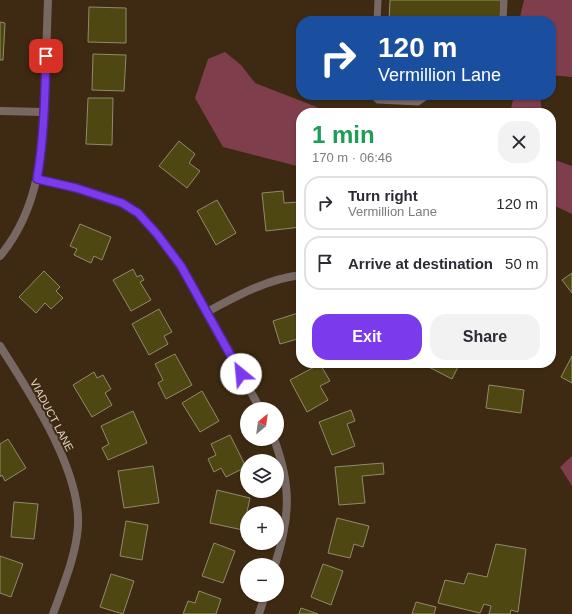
<!DOCTYPE html>
<html lang="en">
<head>
<meta charset="utf-8">
<style>
	body { margin:0; font-family:Arial,sans-serif; background:#f2f2f3; color:#2b2b33; height:100vh; display:flex; flex-direction:column; font-size:15px; white-space:nowrap }
	* { box-sizing:border-box; margin:0 }
	p { font-size:13px; color:#7c7c81 }
	.icon { flex:none; width:22px; height:22px; fill:none; stroke:currentColor; stroke-width:2; stroke-linecap:round; stroke-linejoin:round }
	.map { position:relative; flex:1; overflow:hidden }
	.side { position:absolute; left:296px; top:108px; width:260px; height:260px; display:flex; flex-direction:column; background:#fff; border-radius:16px; box-shadow:0 1px 3px #0004 }
	.side>* { flex:none }
	.hud { position:absolute; left:296px; top:16px; width:260px; height:84px; border-radius:16px; box-shadow:0 1px 3px #0004; background:#1a4fa0; color:#fff; overflow:hidden }
	.needle { width:26px; rotate:29deg }
	.controls { position:absolute; left:240px; top:402px; display:grid; gap:8px }
	.controls a { display:grid; place-items:center; width:44px; height:44px; border-radius:50%; background:#fff; box-shadow:0 1px 3px #0004; font-size:20px }
	.pin { position:absolute; display:grid; place-items:center; width:34px; height:34px; color:#fff; margin:-17px; border-radius:8px; box-shadow:0 2px 6px #0006 }
	.me { position:absolute; width:44px; margin:-22px; rotate:332deg; stroke-linejoin:round; filter:drop-shadow(0 0 3px #0008) }
	.turn { display:flex; align-items:center; gap:14px; height:84px; padding:0 16px; font-size:18px }
	.turn .icon { width:52px; height:52px; stroke-width:2.5 }
	.turn b { display:block; font-size:28px; line-height:34px }
	.round { display:grid; place-items:center; flex:none; width:42px; height:42px; border-radius:16px; background:#f2f2f3 }
	.summary { display:flex; align-items:center; justify-content:space-between; height:68px; padding:0 16px }
	h1 { font-size:24px; font-weight:700; line-height:30px; color:#1e9e55 }
	.action { display:flex; gap:8px; margin-top:auto; padding:8px 16px }
	.action a { flex:1; height:46px; border-radius:16px; background:#7c3aed; color:#fff; font-size:16px; font-weight:700; line-height:46px; text-align:center }
	.action a+a { background:#f2f2f3; color:#2b2b33 }
	ul { padding:0; list-style:none }
	li { display:flex; align-items:center; gap:12px; height:54px; margin:0 8px 6px; padding:0 8px; border:2px solid #e1e1e2; border-radius:16px }
	li div { flex:1 }
	li b { display:block; font-size:15px }
	li em { font-style:normal }
	.map>svg:first-child { display:block }
	.forest { fill:#7e3e4b }
	.building { fill:#4e4712; stroke:#8f8b6a }
	.lines { fill:none; stroke-linecap:round; stroke-linejoin:round }
	.service { stroke:#786863; stroke-width:7 }
	.minor { stroke:#786863; stroke-width:8 }
	.route-casing { stroke:#51269a; stroke-width:10 }
	.route { stroke:#7c3aed; stroke-width:7 }
	.labels { text-anchor:middle; dominant-baseline:central; stroke-width:4; stroke-linejoin:round; paint-order:stroke }
	.street-label { font-size:11px; fill:#e0d3c5; stroke:#3e2a12 }
</style>
</head>
<body>
<div class="map">
<svg width="572" height="614" viewBox="0 0 572 614">
	<rect width="100%" height="100%" fill="#3e2a12"/>
	<path class="forest" d="M524,0H572V77L551,75V21H519Z
		M225,52L241,65L255,83L332,113H301V167L223,147L195,98L208,59Z
		M514,95L540,96L542,113H510Z
		M551,154L552,159L572,166V214L551,204Z
		M572,456V486L560,467Z"/>
	<path class="building" d="M390,0H501L500,21H389Z
		M89,7L126,8V43L88,42Z
		M0,22L5,23L3,60H0Z
		M93,54L126,55L124,91L92,90Z
		M88,98H113L112,145L86,144Z
		M179,141L195,154L189,163L200,171L187,188L159,166Z
		M283,191L284,203L300,202L301,227L266,231L262,193Z
		M217,200L236,233L216,245L197,211Z
		M80,224L111,237L102,260L94,256L91,263L74,255L77,249L70,246Z
		M133,269L137,277L141,275L144,280L140,282L151,300L131,311L113,280Z
		M44,271L60,287L56,291L63,298L51,309L45,303L36,313L19,297Z
		M572,273V293L562,280Z
		M159,309L172,332L164,336L168,344L149,355L132,324Z
		M301,312V338L280,344L273,321Z
		M175,354L192,385L166,399L158,383L163,380L155,364Z
		M572,356V383L561,377Z
		M421,363H460L452,379Z
		M320,364L330,381L320,386L328,400L307,412L290,380Z
		M94,372L97,378L103,375L111,389L105,393L112,405L92,417L73,385Z
		M489,385L524,390L521,413L486,408Z
		M202,391L219,421L200,432L182,403Z
		M351,410L355,421L347,424L355,446L332,455L319,422Z
		M133,411L147,443L108,460L102,448L109,444L101,426Z
		M230,435L246,467L226,477L221,468L214,472L208,459L216,455L211,444Z
		M8,439L26,468L5,481L2,475L0,477V444Z
		M383,463L384,474L362,476L365,503L339,505L335,467Z
		M153,466L159,503L124,508L118,471Z
		M217,490L250,498L243,530L210,523Z
		M14,502L38,504L34,539L11,537Z
		M337,518L369,526L363,547L354,544L350,558L328,553Z
		M126,521L148,525L142,560L120,556Z
		M214,543L235,551L223,583L202,576Z
		M496,544L526,549L518,612L511,610L510,614H489L491,606L484,604L480,613L438,603L445,580L464,584L468,573L487,577Z
		M0,556L23,564L11,597L0,593Z
		M323,564L343,571L331,605L311,597Z
		M111,574L134,581L123,614L100,607Z
		M199,591L221,599L216,614H183L188,601L195,603Z
		M416,602L436,607L434,614H412Z
		M301,608L318,614H299Z"/>
	<g class="lines">
		<path class="service" d="M377,21L378,0
			M503,21L504,0
			M373,95L378,100L418,102L428,95"/>
		<path class="minor" d="M0,111L44,112
			M37,179L76,188L122,203L138,213L157,234L181,266L229,351L260,409
			M0,256C41,207 43,147 45,86C46,57 47,29 48,0
			M207,312C237,296 267,279 301,275
			M0,346C30,393 81,470 78,526C76,556 63,586 53,614
			M274,439C292,487 290,517 275,565
			M259,614L265,595"/>
	</g>
	<g class="lines">
		<defs>
			<path id="route" d="M46,56C45,97 44,138 37,179L76,188L122,203L138,213L157,234L181,266L241,374"/>
		</defs>
		<use href="#route" class="route-casing"/>
		<use href="#route" class="route"/>
	</g>
	<g class="labels">
		<g class="street-label">
			<text transform="translate(52 415) rotate(62)">VIADUCT LANE</text>
		</g>
	</g>
</svg>
<div class="controls">
<a><svg class="needle" viewBox="-14 -14 28 28"><path d="M0-13l5 13h-10z" fill="#e53935"/><path d="M0 13l5-13h-10z" fill="#7c7c81"/></svg></a>
<a><svg class="icon" aria-label="layers" viewBox="0 0 24 24"><path d="M12 4l9 5-9 5-9-5zM3 14l9 5 9-5"/></svg></a>
<a>+</a>
<a>−</a>
</div>
<div class="pin" style="left:46px;top:56px;background:#d93025"><svg class="icon" aria-label="arrive" viewBox="0 0 24 24"><path d="M6 21V4h12l-3 4 3 4H6"/></svg></div>
<svg class="me" style="left:241px;top:374px" viewBox="-20 -20 40 40"><circle r="19" fill="#fff"/><path d="M0-13L10 11 0 6-10 11z" fill="#7c3aed"/></svg>
<div class="hud">
<div class="turn"><svg class="icon" aria-label="right" viewBox="0 0 24 24"><path d="M7 20v-9h11M14 6l5 5-5 5"/></svg><div><b>120 m</b>Vermillion Lane</div></div>
</div>
<section class="side">
<div class="summary"><div><h1>1 min</h1><p>170 m · 06:46</p></div><a class="round"><svg class="icon" aria-label="close" viewBox="0 0 24 24"><path d="M6 6l12 12M18 6L6 18"/></svg></a></div>
<ul>
<li><svg class="icon" aria-label="right" viewBox="0 0 24 24"><path d="M7 20v-9h11M14 6l5 5-5 5"/></svg><div><b>Turn right</b><p>Vermillion Lane</p></div><em>120 m</em></li>
<li><svg class="icon" aria-label="arrive" viewBox="0 0 24 24"><path d="M6 21V4h12l-3 4 3 4H6"/></svg><div><b>Arrive at destination</b></div><em>50 m</em></li>
</ul>
<div class="action"><a>Exit</a><a>Share</a></div>
</section>
</div>
</body>
</html>
